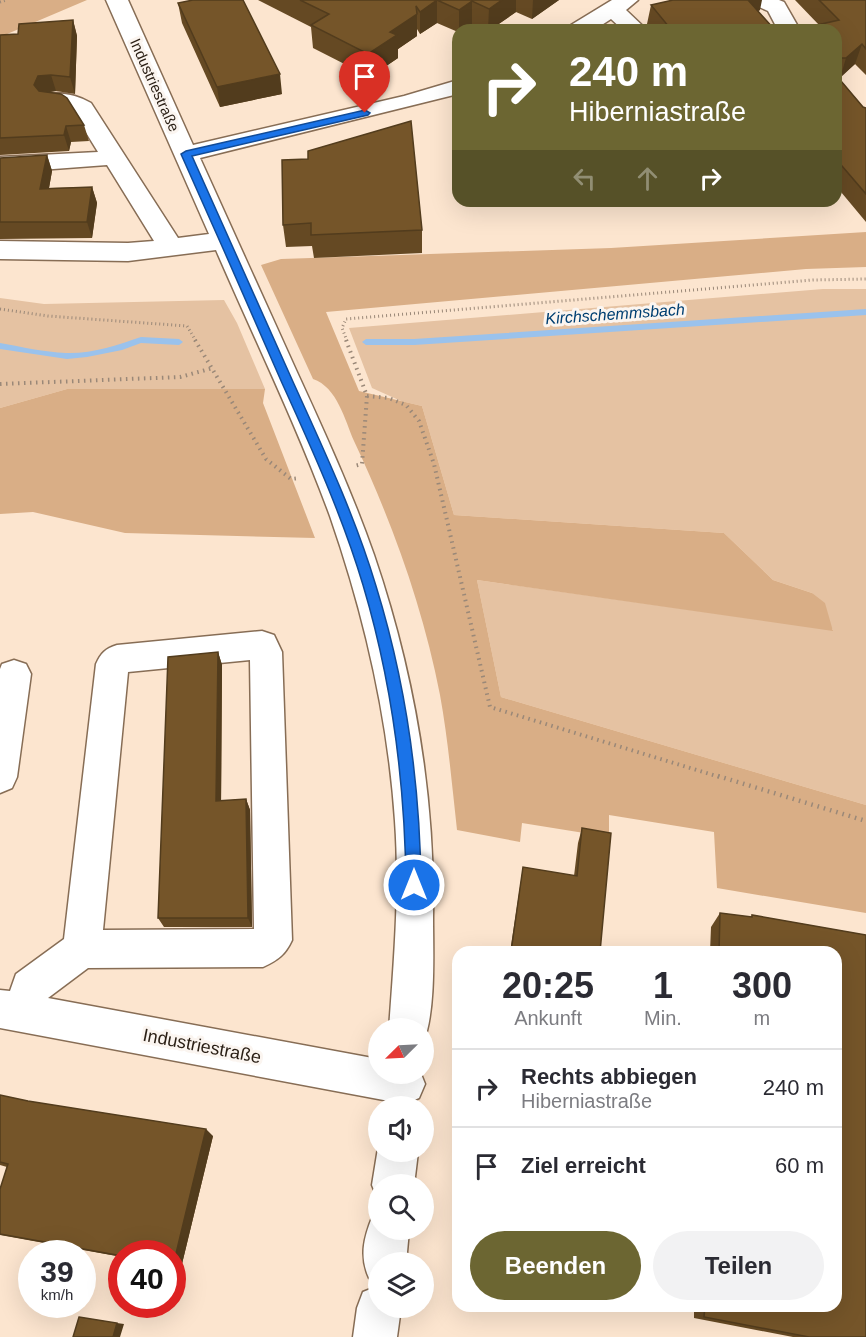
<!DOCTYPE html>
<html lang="de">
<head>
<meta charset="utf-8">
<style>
	body { margin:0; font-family:Helvetica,sans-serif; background:#f2f2f3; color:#2b2b33; height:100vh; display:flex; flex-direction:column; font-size:22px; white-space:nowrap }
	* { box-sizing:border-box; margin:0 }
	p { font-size:20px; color:#7c7c81 }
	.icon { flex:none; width:33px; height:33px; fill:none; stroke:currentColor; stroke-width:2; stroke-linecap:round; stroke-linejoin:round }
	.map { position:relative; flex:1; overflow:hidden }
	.sheet { position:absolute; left:452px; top:946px; width:390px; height:366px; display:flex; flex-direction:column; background:#fff; border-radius:18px; box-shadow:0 6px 24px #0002 }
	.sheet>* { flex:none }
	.guide { position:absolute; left:452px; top:24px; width:390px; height:183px; border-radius:18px; box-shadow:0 6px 24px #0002; background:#6c6632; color:#fff; overflow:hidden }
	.needle { width:39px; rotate:246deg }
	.fabs { position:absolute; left:368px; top:1018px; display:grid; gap:12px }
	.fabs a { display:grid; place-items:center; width:66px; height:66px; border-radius:50%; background:#fff; box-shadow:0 6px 24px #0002; font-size:30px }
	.speed { position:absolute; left:18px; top:1240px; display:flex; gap:12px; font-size:30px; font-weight:700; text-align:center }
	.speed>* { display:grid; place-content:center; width:78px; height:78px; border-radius:50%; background:#fff; box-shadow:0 6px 24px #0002; line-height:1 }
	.speed small { font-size:15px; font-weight:400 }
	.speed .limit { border:9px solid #d22; background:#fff; color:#111 }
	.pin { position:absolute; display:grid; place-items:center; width:51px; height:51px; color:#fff; margin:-62px -26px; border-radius:50% 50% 50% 0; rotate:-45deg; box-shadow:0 0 6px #0007 }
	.pin .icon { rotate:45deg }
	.me { position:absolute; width:66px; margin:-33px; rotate:0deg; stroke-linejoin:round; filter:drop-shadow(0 0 4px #0008) }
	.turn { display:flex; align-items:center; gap:21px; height:126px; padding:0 18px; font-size:27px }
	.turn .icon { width:78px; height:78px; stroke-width:2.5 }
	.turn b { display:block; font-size:42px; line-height:51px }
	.lanes { display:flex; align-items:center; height:57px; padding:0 18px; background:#0003; justify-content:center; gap:30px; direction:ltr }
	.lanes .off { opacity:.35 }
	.eta { display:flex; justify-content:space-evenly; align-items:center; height:102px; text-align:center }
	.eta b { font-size:36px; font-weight:700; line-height:42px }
	.primary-button { display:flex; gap:12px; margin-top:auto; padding:12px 18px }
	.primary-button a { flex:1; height:69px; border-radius:36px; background:#6c6632; color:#fff; font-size:24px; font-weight:700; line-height:69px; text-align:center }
	.primary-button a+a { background:#f2f2f3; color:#2b2b33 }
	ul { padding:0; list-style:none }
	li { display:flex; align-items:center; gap:18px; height:78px; padding:0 18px; border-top:2px solid #e1e1e2 }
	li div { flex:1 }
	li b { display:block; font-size:22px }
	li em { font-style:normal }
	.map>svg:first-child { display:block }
	.green { fill:#e5c2a2 }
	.forest { fill:#d9ae86 }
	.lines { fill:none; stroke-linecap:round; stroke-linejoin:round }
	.stream { fill:#9ac2ec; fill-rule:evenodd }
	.minor-casing { stroke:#876d55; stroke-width:3 }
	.path-far2 { stroke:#9a8878; stroke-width:3; stroke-dasharray:1 3; stroke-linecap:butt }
	.path-far1 { stroke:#9a8878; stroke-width:4; stroke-dasharray:1.5 4.5; stroke-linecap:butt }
	.path { stroke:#9a8878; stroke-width:4.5; stroke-dasharray:1.5 5; stroke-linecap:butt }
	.minor { fill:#fff; fill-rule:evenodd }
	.wall { fill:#654923 }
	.shaded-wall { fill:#523c1d }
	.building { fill:#755529; stroke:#523c1d; stroke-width:1.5 }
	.route { fill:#1a73e8; stroke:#114b97; stroke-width:1.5 }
	.labels { text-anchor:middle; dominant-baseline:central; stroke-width:6; stroke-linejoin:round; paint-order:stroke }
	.street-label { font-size:15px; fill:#291e14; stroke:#fbf5f0 }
	.water-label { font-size:16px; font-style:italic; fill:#003f71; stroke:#fbf5f0 }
	.near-street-label { font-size:18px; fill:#291e14; stroke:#fbf5f0 }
</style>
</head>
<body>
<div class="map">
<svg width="866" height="1337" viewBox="0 0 866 1337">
	<rect width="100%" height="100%" fill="#fce5cf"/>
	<path class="green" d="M823,289H866V805L501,697L477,580L833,630L812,593L773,580L724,533L454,515L422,406L401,401L372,388L349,328Z
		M0,298L44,304L224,300L237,323L265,389H67L0,408Z"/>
	<path class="forest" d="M0,0H87L0,37Z
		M866,232V267L806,269L326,312L359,391L422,406L454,515L724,533L773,580L812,593L825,603L833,631L477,580L501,697L866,805V913L717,888L714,832L609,815V837L522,823L520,842L457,830C452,785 448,739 440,695C423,607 392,522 354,441C345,420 337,387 313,379L261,265L281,259L611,248Z
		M67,389H265L263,403L315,538L125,533L33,512L0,514V408Z"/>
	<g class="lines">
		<path class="stream" d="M866,309V315L414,345H366L362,342L366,339H414Z
			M141,337L179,339L183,342L179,345L141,343L122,350L87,357L67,359L0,349V343C22,347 44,352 66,353C91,354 118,345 141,337Z"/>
		<defs>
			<path id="minor" d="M106,0H128L193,145L404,96L458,80V94L200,158C232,229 264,299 296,370C324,431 352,492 374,555C414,672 435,795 433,918C433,952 436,1012 423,1043V1029H389C394,960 400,890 395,821C388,717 364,614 330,516C297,426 254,338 216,250L128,261L0,259V241L128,243L154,241L107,165L0,173V157L98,152L74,113L67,108L44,105L41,100L44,95C60,91 77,95 91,103L178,238L209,234Z
				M612,0H638L626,10L647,30H623L611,19L594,30H568L571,25Z
				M752,0H779L784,2L800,30H778L768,11L755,5Z
				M262,631L274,635L282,652L292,940C285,955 278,960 263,967L88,968L48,998L378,1059V1074H421L425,1084L419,1098L405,1104L0,1028V990L10,991L16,974L64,939L96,664C101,653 105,649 117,645ZM250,660L254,929L103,930L128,672Z
				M14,660L26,664L31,674L17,777L12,788L0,793V669L2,664Z
				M378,1148V1152H418L414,1185H378V1200L372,1185Z
				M378,1213V1230H409L406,1263H378V1282L369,1278C359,1256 364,1237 373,1215Z
				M378,1286V1308H401L397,1337H353L357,1308L363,1292Z"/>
		</defs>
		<use href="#minor" class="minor-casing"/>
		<path class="path-far2" d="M0,2L7,0
			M0,309L48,316L187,326L196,341
			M347,341L342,328L346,319L813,280L866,279"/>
		<path class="path-far1" d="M195,340L266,459L291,479L300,478
			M346,340L367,396L362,464L354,466
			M0,384L180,377L213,368
			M367,396L389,398L406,405L419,421L434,464L490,707L723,778"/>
		<path class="path" d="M718,776L866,821"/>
		<use href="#minor" class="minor"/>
	</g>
	<path class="wall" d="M258,0H559L532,19L516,12L490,30H486L472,24L463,30H458V32L437,23L420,34L417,29V36L398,49V58L370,77L313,48L311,27Z
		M795,0H866V75L855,64L840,77L841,81L863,107L866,108V222L836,186V30L819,25Z
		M178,3L282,94L220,107L182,23Z
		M651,5L760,10L758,11L775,30H652L647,24Z
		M73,20L77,36L75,94L56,91L49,92L84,125L89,141L71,142L69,151L0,155V35L18,34Z
		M47,155L52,171L49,188L92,187L97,203L92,238L0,239V158Z
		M282,160L422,230V253L314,258L312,246L286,247L283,225Z
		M218,652L222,665L221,801L246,799L250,810L252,927H164L158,918Z
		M582,828L600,952H510L523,867L574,876L578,843Z
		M720,913L751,917L752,915L866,935V1337H793L694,1318V1306H836V952H710L711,927Z
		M0,1095L28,1101L213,1136L181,1268L172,1267V1254H122V1257L0,1235V1189L7,1167L0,1165Z
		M586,1306H616V1310L609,1311Z"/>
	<path class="shaded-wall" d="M437,0V23L420,34V12Z
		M502,0H516V12L490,30H488L489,9Z
		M533,0H559L532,19Z
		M748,0H762L760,10L743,19Z
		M472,1V24L463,30H459V10Z
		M417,14V36L398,49V58L370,77L368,54L390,32Z
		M73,20L77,36L75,94L70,77Z
		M678,25L677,30H668L669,27Z
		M862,44L855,64L840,78L846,58Z
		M280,74L282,94L220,107L217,87Z
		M51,75L56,91L44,93L39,101L34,85L38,76Z
		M66,126L71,142L69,151L64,135Z
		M47,155L52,171L46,205L40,189Z
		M92,187L97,203L92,238L87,222Z
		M218,652L222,665L221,812L216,801Z
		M246,799L250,810L252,927L248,918Z
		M206,1129L213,1136L181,1268L173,1266Z
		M117,1323L124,1324L120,1337H113Z"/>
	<path class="building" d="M193,0H243L280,74L217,87L178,3Z
		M300,0H502L489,9L472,1L459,10L437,0L420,12L416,6L417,14L390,32L397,35L368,54L311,25L329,14Z
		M673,0H748L775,30H682L678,25L669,27L651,5Z
		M819,0H866V49L862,44L846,58H841L840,63L836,67L840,72L841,81L863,107L866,108V194L836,159V30H795L839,20Z
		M73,20L70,77L51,75L38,76L34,85L39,91L61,94L67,98L84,125L66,126L64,135L0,138V35L18,34L19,24Z
		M411,121L422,230L311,235V223L283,225L282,160L308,159V151Z
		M47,155L40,189L92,187L87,222H0V158Z
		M218,652L216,801L246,799L248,918H158L168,657Z
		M582,828L611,833L600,952H511L523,867L577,876Z
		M720,913L752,917V915L866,935V1337H809L704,1317L705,1306H836V952H719Z
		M0,1095L28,1101L206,1129L173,1266L172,1254H122V1256L0,1234V1189L8,1164L0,1162Z
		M599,1306H616V1310Z
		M79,1317L117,1323L113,1337H73Z"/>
	<path class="route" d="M365,110L370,113L368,115L192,156C226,232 260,308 294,384C324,450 355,516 376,586C406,683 420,784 421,885L419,891L414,893L408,891L406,885C405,784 392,682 363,585C342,515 312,449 282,383C249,307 215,230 181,154L186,151Z"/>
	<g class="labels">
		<g class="street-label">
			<text transform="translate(155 85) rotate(66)">Industriestraße</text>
		</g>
		<g class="water-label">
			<text transform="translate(615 314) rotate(-4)">Kirchschemmsbach</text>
		</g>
		<g class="near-street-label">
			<text transform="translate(202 1046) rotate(11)">Industriestraße</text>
		</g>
	</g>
</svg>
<div class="fabs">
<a><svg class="needle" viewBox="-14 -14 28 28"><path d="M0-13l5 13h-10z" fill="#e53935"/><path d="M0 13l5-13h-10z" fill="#7c7c81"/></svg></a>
<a><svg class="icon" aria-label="sound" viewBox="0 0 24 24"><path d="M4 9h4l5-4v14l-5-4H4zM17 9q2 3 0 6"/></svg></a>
<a><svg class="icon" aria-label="search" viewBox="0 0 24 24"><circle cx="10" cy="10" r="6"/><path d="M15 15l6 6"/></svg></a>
<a><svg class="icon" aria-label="layers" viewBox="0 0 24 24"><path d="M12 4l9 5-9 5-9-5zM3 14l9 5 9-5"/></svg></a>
</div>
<div class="speed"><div>39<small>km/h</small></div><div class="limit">40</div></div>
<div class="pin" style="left:365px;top:113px;background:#d93025"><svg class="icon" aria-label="arrive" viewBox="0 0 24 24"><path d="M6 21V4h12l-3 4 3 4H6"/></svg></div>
<svg class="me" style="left:414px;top:885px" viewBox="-20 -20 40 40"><circle r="17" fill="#1a73e8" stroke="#fff" stroke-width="3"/><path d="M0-11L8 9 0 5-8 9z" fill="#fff"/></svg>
<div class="guide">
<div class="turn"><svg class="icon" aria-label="right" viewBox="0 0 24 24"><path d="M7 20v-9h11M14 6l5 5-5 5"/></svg><div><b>240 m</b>Hiberniastraße</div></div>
<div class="lanes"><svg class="icon off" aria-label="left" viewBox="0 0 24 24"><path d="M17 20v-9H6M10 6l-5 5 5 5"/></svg><svg class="icon off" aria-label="ahead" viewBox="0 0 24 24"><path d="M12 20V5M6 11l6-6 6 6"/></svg><svg class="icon" aria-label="right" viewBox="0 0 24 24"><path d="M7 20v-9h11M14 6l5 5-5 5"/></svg></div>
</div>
<section class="sheet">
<div class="eta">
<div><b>20:25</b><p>Ankunft</p></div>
<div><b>1</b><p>Min.</p></div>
<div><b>300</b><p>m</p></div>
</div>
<ul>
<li><svg class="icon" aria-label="right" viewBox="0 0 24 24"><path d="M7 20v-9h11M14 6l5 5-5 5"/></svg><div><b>Rechts abbiegen</b><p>Hiberniastraße</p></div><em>240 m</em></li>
<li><svg class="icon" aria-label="arrive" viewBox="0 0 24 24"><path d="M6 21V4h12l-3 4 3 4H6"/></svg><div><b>Ziel erreicht</b></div><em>60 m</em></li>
</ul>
<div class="primary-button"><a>Beenden</a><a>Teilen</a></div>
</section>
</div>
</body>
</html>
